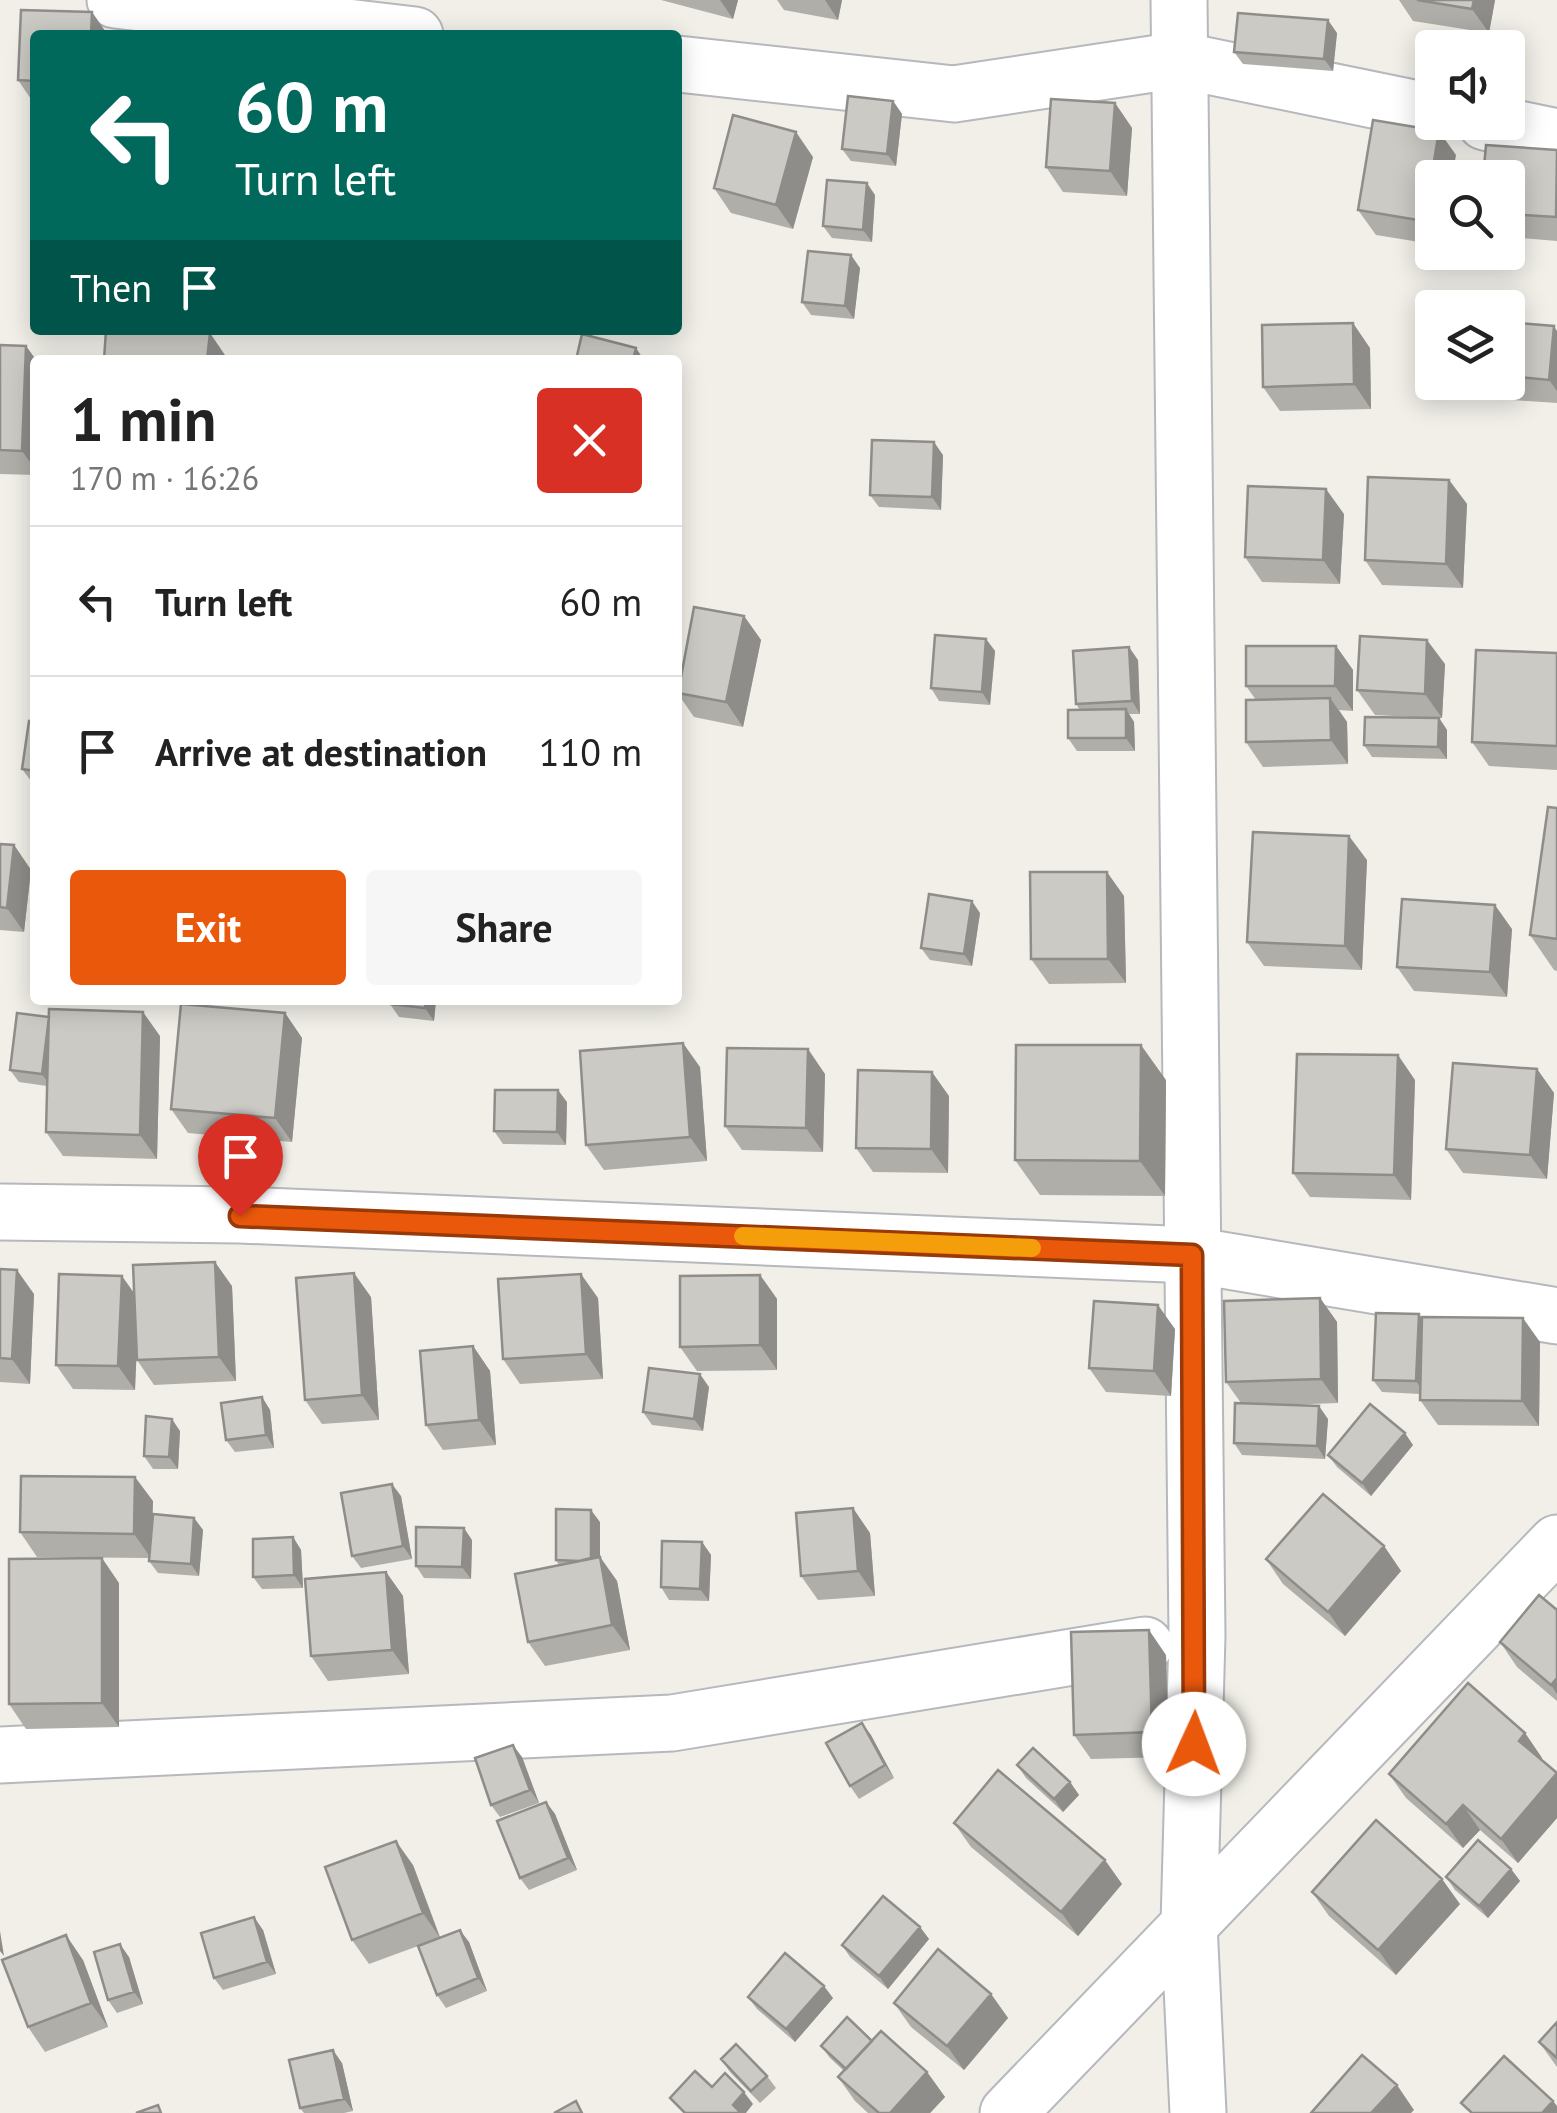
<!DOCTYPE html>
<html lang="en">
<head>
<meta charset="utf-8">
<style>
	body { margin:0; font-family:"PT Sans",sans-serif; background:#f6f6f6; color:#222; height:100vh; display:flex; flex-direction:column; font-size:38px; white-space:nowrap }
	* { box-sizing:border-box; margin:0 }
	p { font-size:32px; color:#767676 }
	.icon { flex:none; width:55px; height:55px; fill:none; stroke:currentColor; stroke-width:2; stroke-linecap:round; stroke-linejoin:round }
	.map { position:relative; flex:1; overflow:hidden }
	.drawer { position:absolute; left:30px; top:355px; width:652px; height:650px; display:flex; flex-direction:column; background:#fff; border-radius:10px; box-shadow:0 5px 25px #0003 }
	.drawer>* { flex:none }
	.hud { position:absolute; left:30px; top:30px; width:652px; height:305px; border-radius:10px; box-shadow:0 5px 25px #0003; background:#00695c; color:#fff; overflow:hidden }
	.controls { position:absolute; left:1415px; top:30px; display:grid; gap:20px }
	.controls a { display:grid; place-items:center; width:110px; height:110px; border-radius:10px; background:#fff; box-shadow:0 5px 25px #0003; font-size:50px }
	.pin { position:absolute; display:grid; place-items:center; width:85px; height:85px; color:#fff; margin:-102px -42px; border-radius:50% 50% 50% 0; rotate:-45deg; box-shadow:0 0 10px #0007 }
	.pin .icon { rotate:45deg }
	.me { position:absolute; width:110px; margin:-55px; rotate:2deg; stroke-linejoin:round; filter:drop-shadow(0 0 8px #0008) }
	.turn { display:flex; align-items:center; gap:35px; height:210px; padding:0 40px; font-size:45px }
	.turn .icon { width:130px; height:130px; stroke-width:2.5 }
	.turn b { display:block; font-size:70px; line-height:85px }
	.then { display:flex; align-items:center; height:95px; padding:0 40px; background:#0003; gap:20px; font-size:38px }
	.round { display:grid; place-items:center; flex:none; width:105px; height:105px; border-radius:10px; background:#f6f6f6 }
	.summary { display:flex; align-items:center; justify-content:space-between; height:170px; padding:0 40px }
	h1 { font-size:60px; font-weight:800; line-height:75px }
	.button { display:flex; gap:20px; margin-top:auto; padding:20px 40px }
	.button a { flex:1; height:115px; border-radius:10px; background:#ea580c; color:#fff; font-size:40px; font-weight:800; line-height:115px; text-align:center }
	.button a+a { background:#f6f6f6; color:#222 }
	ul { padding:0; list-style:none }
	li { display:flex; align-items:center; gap:30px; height:150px; padding:0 40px; border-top:2px solid #e0e0e0 }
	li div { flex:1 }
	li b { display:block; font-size:38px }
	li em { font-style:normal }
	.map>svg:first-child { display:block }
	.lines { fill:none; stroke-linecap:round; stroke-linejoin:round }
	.minor-casing { stroke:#b5b8bc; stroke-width:59 }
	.minor { stroke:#fff; stroke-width:55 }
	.wall { fill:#afaea9 }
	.shaded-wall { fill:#8f8d8a }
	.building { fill:#cccac5; stroke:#8f8d8a; stroke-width:2.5 }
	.route-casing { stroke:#983908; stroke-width:25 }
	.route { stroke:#ea580c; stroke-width:18 }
	.slow { stroke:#f59e0b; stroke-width:18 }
</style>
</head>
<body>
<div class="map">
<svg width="1557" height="2113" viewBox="0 0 1557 2113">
	<rect width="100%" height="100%" fill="#f1efe8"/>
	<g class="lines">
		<defs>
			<path id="minor" d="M115,0L415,35
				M1179,0L1197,1636L1189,1924L1198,2113
				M678,64L954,94L1179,60L1432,112
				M1485,122L1557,137
				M0,1212L240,1215L1192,1255L1557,1316
				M0,1755L672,1723L1145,1645
				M1008,2113L1557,1543"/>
		</defs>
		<use href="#minor" class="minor-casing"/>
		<use href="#minor" class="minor"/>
	</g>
	<path class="wall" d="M661,0H738L733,19Z
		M777,0H842L838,20L784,10Z
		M1399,0H1495L1489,33L1413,21Z
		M1337,33L1333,71L1243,64L1234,52Z
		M18,80L35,81V105Z
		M893,101L902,114L896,166L851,161L842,149Z
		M1115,103L1132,128L1127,196L1063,192L1046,167Z
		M1557,150V241L1508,237V178Z
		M1456,155L1432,178V244L1376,235L1358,210Z
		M813,157L793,229L731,213L714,188Z
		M875,195L872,242L832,238L823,226Z
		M860,268L854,319L811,315L802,302Z
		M1508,322L1557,331V403L1498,399L1486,382H1508Z
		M0,345L26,346L36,360H35V475L0,474Z
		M1370,348L1371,409L1280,411L1263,387Z
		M943,455L941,510L879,507L870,495Z
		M1449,480L1467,504L1463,588L1382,585L1365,560Z
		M1344,514L1340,584L1262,582L1245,557Z
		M744,616L761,640L743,727L694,717L678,694V689Z
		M986,639L995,651L990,705L939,701L931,688Z
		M1336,646L1353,670V711L1339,710L1347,722L1348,764L1263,767L1246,742L1256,700L1246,686Z
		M1557,653V770L1489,766L1472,742Z
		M1138,660L1140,714H1129L1134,722L1135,751H1077L1068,738L1080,710L1076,704Z
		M1445,664L1442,718H1439L1447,730V759L1372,757L1364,745L1430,718L1375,715L1357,690Z
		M35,722V782L31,781L22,769Z
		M1557,808V971L1554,970L1530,935Z
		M0,844L14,845L31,870L24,932L0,930Z
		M1367,860L1362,970L1264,966L1247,942Z
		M1124,896L1126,983L1049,984L1031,959Z
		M980,913L972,966L930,960L921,948Z
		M1512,929L1507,997L1414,991L1397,967Z
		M436,1000L434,1021L399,1017L390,1004Z
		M285,1013L302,1038L292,1142L188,1133L171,1109Z
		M160,1036L157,1159L63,1156L46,1132L47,1086L19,1082L10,1070Z
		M700,1067L707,1161L604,1170L586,1145Z
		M1537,1069L1554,1093L1547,1179L1463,1173L1446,1149Z
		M825,1074L823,1152L742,1150L725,1126Z
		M1166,1080L1165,1196L1040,1195L1015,1160Z
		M1415,1080L1411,1200L1310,1197L1293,1173Z
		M949,1096L948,1173L873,1172L856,1148Z
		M567,1102L566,1145L503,1144L494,1131Z
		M0,1269L34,1294L30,1384L0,1382Z
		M760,1275L777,1299V1370L697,1371L680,1347Z
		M232,1286L236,1381L154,1385L137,1360L136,1350L135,1390L73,1389L56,1365L134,1294Z
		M371,1297L379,1420L322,1424L305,1400Z
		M598,1298L603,1379L520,1384L503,1359Z
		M1320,1298L1337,1322L1338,1403L1284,1405L1328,1419L1325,1459L1242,1455L1234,1443L1241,1403L1226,1382Z
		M1422,1318L1540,1342L1539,1426L1438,1425L1420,1400V1394L1382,1392L1373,1380Z
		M1175,1329L1171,1396L1106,1392L1089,1368Z
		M473,1346L490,1371L496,1445L443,1450L426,1425Z
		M709,1387L703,1431L652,1425L643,1412Z
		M262,1397L270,1410L274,1448L235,1452L226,1440Z
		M180,1431L178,1469H153L144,1456Z
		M1413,1445L1371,1496L1337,1467L1328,1455Z
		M401,1496L412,1559L361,1568L352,1556Z
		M153,1501L152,1522L194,1518L203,1530L199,1576L158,1573L149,1561V1558L37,1557L20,1532Z
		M600,1522V1557L617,1581L630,1650L545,1666L528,1642L559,1565L556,1560Z
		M870,1533L875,1596L818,1600L801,1576Z
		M293,1537L301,1550L303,1588L262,1589L253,1577Z
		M472,1540L471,1579L424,1578L416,1566Z
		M702,1542L711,1555L709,1601L669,1600L661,1587Z
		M1384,1546L1401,1571L1345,1636L1283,1584L1266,1559Z
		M386,1572L403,1596L409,1674L328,1681L311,1656Z
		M119,1583V1727L26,1729L9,1704Z
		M1557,1610V1701L1517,1667L1500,1642Z
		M1166,1655L1169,1757L1091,1759L1074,1735Z
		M862,1723L894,1778L859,1799L850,1786Z
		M1525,1733L1542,1758L1541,1759L1557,1773V1818L1518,1863L1480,1830L1463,1848L1406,1798L1389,1774Z
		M522,1757L539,1803L500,1817L491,1805Z
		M1017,1765L1070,1782L1079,1795L1063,1812L1026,1778Z
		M546,1802L555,1814L577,1870L529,1890L520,1878Z
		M954,1823L1122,1884L1078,1936L971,1847Z
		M413,1865L440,1937L469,1942L487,1991L446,2008L437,1995L418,1946L369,1964L352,1940Z
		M1511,1869L1520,1881L1488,1918L1455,1890L1446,1877Z
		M1312,1892L1460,1904L1396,1975L1329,1916Z
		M920,1927L929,1939L888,1989L850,1957L842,1945Z
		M263,1930L276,1974L223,1990L214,1978Z
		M129,1957L143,2004L117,2013L108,2000Z
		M83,1960L108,2027L45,2052L28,2027Z
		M991,1994L1008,2018L964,2070L911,2027L894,2003Z
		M748,1997L833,1998L795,2042L757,2009Z
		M1557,2022V2067L1539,2042Z
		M872,2041L927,2072L945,2097L930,2113H868L855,2101L838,2077L844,2071L830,2058L821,2046Z
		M721,2059L767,2076L776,2088L760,2103L730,2072Z
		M342,2063L353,2111L344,2113H304L300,2108Z"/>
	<path class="shaded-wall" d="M720,0H738L733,19Z
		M825,0H842L838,20Z
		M1474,0H1495L1489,33L1472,9Z
		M92,12L108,35H91Z
		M1328,20L1337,33L1333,71L1324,59Z
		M893,101L902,114L896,166L887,154Z
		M1115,103L1132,128L1127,196L1110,171Z
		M1439,131L1456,155L1452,178H1432V233L1424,221Z
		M796,132L813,157L793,229L776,205Z
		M867,183L875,195L872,242L863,230Z
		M851,255L860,268L854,319L845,306Z
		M1353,323L1370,348L1371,409L1354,384Z
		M1554,326L1557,331V391L1549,380Z
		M210,333L227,358V360H207Z
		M26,346L36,360H35V469L22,451Z
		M636,348L644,360H633Z
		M934,442L943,455L941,510L932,497Z
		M1449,480L1467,504L1463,588L1446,564Z
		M1326,489L1344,514L1340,584L1323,560Z
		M744,616L761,640L743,727L726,702Z
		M986,639L995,651L990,705L982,692Z
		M1427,640L1445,664L1442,718L1425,694Z
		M1336,646L1353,670V711L1335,686Z
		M1129,647L1138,660L1140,714L1132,701Z
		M1330,698L1347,722L1348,764L1331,740Z
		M1126,709L1134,722L1135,751L1126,738Z
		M1439,718L1447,730V759L1438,747Z
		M1349,836L1367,860L1362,970L1345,946Z
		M14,845L31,870L24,932L7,908Z
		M1107,872L1124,896L1126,983L1108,959Z
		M972,901L980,913L972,966L964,954Z
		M1495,905L1512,929L1507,997L1490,972Z
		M426,1000H436L434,1021L425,1008Z
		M143,1012L160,1036L157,1159L140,1135Z
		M285,1013L302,1038L292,1142L275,1118Z
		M50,1017L51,1087L42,1074Z
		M683,1043L700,1067L707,1161L690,1137Z
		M1141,1045L1166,1080L1165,1196L1140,1161Z
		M808,1049L825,1074L823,1152L806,1128Z
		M1398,1055L1415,1080L1411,1200L1394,1175Z
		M1537,1069L1554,1093L1547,1179L1530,1155Z
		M932,1072L949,1096L948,1173L931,1149Z
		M558,1090L567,1102L566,1145L557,1132Z
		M215,1262L232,1286L236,1381L219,1357Z
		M17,1270L34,1294L30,1384L12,1359Z
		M354,1273L371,1297L379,1420L362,1395Z
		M581,1274L598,1298L603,1379L586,1354Z
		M760,1275L777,1299V1370L760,1345Z
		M122,1276L139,1300L135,1390L118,1366Z
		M1320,1298L1337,1322L1338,1403L1321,1379Z
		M1158,1305L1175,1329L1171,1396L1154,1371Z
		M1419,1314L1428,1327L1425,1394L1416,1381Z
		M1523,1318L1540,1342L1539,1426L1522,1401Z
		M473,1346L490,1371L496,1445L479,1420Z
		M700,1374L709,1387L703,1431L694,1419Z
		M262,1397L270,1410L274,1448L266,1435Z
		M1319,1406L1328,1419L1325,1459L1317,1446Z
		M172,1419L180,1431L178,1469L169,1457Z
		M1405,1433L1413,1445L1371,1496L1362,1483Z
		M135,1477L153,1501L151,1558L134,1534Z
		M392,1484L401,1496L412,1559L403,1546Z
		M853,1508L870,1533L875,1596L858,1571Z
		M591,1510L600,1522V1557L617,1581L630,1650L612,1625L591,1561Z
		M194,1518L203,1530L199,1576L191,1564Z
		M464,1528L472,1540L471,1579L462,1567Z
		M293,1537L301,1550L303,1588L294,1575Z
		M702,1542L711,1555L709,1601L700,1589Z
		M1384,1546L1401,1571L1345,1636L1328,1612Z
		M102,1558L119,1583V1727L102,1703Z
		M386,1572L403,1596L409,1674L392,1650Z
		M1149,1630L1166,1655L1169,1757L1152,1732Z
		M1557,1678V1694L1551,1685Z
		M862,1723L871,1735L894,1778L885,1765Z
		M1525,1733L1542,1758L1536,1765L1519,1741Z
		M513,1745L522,1757L539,1803L530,1790Z
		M1557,1773V1818L1518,1863L1501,1839Z
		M1070,1782L1079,1795L1063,1812L1054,1799Z
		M546,1802L555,1814L577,1870L568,1858Z
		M1463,1805L1480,1830L1463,1848L1446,1824Z
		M396,1841L413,1865L440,1938L423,1913Z
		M1105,1860L1122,1884L1078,1936L1061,1912Z
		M1511,1869L1520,1881L1488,1918L1479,1906Z
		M1442,1879L1460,1904L1396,1975L1378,1950Z
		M254,1917L263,1930L276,1974L267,1962Z
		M920,1927L929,1939L888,1989L879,1976Z
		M460,1930L469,1942L487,1991L478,1978Z
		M0,1931L4,1956L0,1951Z
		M66,1935L83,1960L108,2027L91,2003Z
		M120,1944L129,1957L143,2004L134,1992Z
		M824,1986L833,1998L795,2042L786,2029Z
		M991,1994L1008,2018L964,2070L947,2046Z
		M333,2050L342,2063L353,2111L344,2099Z
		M927,2072L945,2097L930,2113H890Z
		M1397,2085L1414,2110L1411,2113H1371Z
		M744,2092L753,2104L746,2113H738L733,2105Z
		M1553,2101L1557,2106V2113H1542Z"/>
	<path class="building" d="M1417,0H1474L1472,9Z
		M21,10L92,12L91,35H35V81L18,80Z
		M1238,13L1328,20L1324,59L1234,52Z
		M848,96L893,101L887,154L842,149Z
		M1051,99L1115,103L1110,171L1046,167Z
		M733,115L796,132L776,205L714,188Z
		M1373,120L1439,131L1424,221L1358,210Z
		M1486,145L1557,150L1556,217L1508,214V178H1483Z
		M827,180L867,183L863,230L823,226Z
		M808,251L851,255L845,306L802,302Z
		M1508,322L1554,326L1549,380L1508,376Z
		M1353,323L1354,384L1263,387L1262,325Z
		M106,330H167L210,333L207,360H104Z
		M582,334L636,348L633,360H576Z
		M0,345L26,346L22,451L0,450Z
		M872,440L934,442L932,497L870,495Z
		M1368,477L1449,480L1446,564L1365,560Z
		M1248,486L1326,489L1323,560L1245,557Z
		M694,607L744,616L726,702L678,693Z
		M935,635L986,639L982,692L931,688Z
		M1360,636L1427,640L1425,694L1357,690Z
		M1246,646H1336L1335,686H1246Z
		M1129,647L1132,701L1076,704L1073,651Z
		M1476,650L1557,653V746L1472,742Z
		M1330,698L1331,740L1246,742V700Z
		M1126,709V738H1068V710Z
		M1365,717L1439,718L1438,747L1364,745Z
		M29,721L35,722V771L22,769Z
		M1548,807L1557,808V939L1530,935Z
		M1253,832L1349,836L1345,946L1247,942Z
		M0,844L14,845L7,908L0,907Z
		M1030,872H1107L1108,959H1031Z
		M929,894L972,901L964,954L921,948Z
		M1402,899L1495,905L1490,972L1397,967Z
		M391,1000H426L425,1008L390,1004Z
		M181,1004L285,1013L275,1118L171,1109Z
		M49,1009L143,1012L140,1135L46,1132Z
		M17,1013L49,1017L42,1074L10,1070Z
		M683,1043L690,1137L586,1145L580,1051Z
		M1016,1045H1141L1140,1161L1015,1160Z
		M727,1048L808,1049L806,1128L725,1126Z
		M1297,1054L1398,1055L1394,1175L1293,1173Z
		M1453,1063L1537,1069L1530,1155L1446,1149Z
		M858,1070L932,1072L931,1149L856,1148Z
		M495,1090H558L557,1132L494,1131Z
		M215,1262L219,1357L137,1360L133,1265Z
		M0,1269L17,1270L12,1359L0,1358Z
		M354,1273L362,1395L305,1400L296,1278Z
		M59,1274L122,1276L118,1366L56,1365Z
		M581,1274L586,1354L503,1359L498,1279Z
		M760,1275V1345L680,1347V1276Z
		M1320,1298L1321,1379L1226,1382L1224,1301Z
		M1094,1301L1158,1305L1154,1371L1089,1368Z
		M1376,1313L1419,1314L1416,1381L1373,1380Z
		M1422,1317L1523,1318L1522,1401L1420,1400Z
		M473,1346L479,1420L426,1425L420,1351Z
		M649,1368L700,1374L694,1419L643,1412Z
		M262,1397L266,1435L226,1440L221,1403Z
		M1235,1403L1319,1406L1317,1446L1234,1443Z
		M1370,1404L1405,1433L1362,1483L1328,1455Z
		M146,1416L172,1419L169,1457L144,1456Z
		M21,1476L135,1477L134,1534L20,1532Z
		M392,1484L403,1546L352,1556L341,1493Z
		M1323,1494L1384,1546L1328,1612L1266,1559Z
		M853,1508L858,1571L801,1576L796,1513Z
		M556,1509L591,1510V1558L579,1561L556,1560Z
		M153,1514L194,1518L191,1564L149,1561Z
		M416,1527L464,1528L462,1567L416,1566Z
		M293,1537L294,1575L253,1577V1539Z
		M662,1541L702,1542L700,1589L661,1587Z
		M600,1557L612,1625L528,1642L515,1574Z
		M102,1558V1703L9,1704V1559Z
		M386,1572L392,1650L311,1656L305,1579Z
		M1539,1595L1557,1610V1678L1551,1685L1500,1642Z
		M1149,1630L1152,1732L1074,1735L1071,1632Z
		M1468,1683L1525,1733L1519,1741L1557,1773L1501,1839L1463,1805L1446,1824L1389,1774Z
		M862,1723L885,1765L850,1786L826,1743Z
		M513,1745L530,1790L491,1805L475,1758Z
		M1033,1748L1070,1782L1054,1799L1017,1765Z
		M998,1770L1105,1860L1061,1912L954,1823Z
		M546,1802L568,1858L520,1878L497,1821Z
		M1376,1820L1442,1879L1378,1950L1312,1892Z
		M1478,1840L1511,1869L1479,1906L1446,1877Z
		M396,1841L423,1913L352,1940L325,1867Z
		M883,1896L920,1927L879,1976L842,1945Z
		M254,1917L267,1962L214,1978L201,1933Z
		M460,1930L478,1978L437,1995L418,1946Z
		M66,1935L91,2003L28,2027L2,1960Z
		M120,1944L134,1992L108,2000L94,1952Z
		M938,1949L991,1994L947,2046L894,2003Z
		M785,1953L824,1986L786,2029L748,1997Z
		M847,2017L872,2041L846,2069L821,2046Z
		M1557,2022V2058L1539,2042Z
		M881,2031L927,2072L890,2113H879L838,2077Z
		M736,2044L767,2076L751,2091L721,2059Z
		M333,2050L344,2099L300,2108L289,2060Z
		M1362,2055L1397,2085L1371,2113H1311Z
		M1504,2056L1553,2101L1542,2113H1472L1461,2103Z
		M695,2071L712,2087L725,2073L744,2092L733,2105L741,2113H685L670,2098Z
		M576,2101L582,2113H554Z
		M158,2105L161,2113H136Z"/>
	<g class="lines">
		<defs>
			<path id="route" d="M240,1216L1192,1255L1194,1744"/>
		</defs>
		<use href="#route" class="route-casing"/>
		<use href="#route" class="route"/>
		<path class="slow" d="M743,1236L1032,1248"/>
	</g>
</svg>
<div class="controls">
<a><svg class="icon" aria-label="sound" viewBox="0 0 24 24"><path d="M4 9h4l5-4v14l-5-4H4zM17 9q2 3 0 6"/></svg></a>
<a><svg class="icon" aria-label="search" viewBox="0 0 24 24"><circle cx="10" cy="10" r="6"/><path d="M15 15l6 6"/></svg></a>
<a><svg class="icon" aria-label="layers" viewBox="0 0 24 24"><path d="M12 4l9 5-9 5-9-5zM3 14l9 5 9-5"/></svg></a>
</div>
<div class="pin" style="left:240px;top:1216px;background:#d93025"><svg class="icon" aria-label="arrive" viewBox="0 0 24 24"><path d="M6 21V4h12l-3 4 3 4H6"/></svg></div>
<svg class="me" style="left:1194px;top:1744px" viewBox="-20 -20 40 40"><circle r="19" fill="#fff"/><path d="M0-13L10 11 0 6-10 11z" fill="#ea580c"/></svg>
<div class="hud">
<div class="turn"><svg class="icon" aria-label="left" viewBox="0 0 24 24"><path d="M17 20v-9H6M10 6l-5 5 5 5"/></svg><div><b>60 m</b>Turn left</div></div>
<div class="then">Then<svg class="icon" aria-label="arrive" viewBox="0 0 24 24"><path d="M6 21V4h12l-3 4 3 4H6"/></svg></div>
</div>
<section class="drawer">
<div class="summary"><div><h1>1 min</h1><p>170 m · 16:26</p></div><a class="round" style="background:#d93025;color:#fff"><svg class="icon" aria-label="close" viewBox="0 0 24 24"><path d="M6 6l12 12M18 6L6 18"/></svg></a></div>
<ul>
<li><svg class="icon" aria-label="left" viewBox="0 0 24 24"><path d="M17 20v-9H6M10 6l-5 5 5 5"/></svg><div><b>Turn left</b></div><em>60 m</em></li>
<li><svg class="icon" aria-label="arrive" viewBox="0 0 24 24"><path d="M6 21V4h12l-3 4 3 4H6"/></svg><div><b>Arrive at destination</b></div><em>110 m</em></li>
</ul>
<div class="button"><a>Exit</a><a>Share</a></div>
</section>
</div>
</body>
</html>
